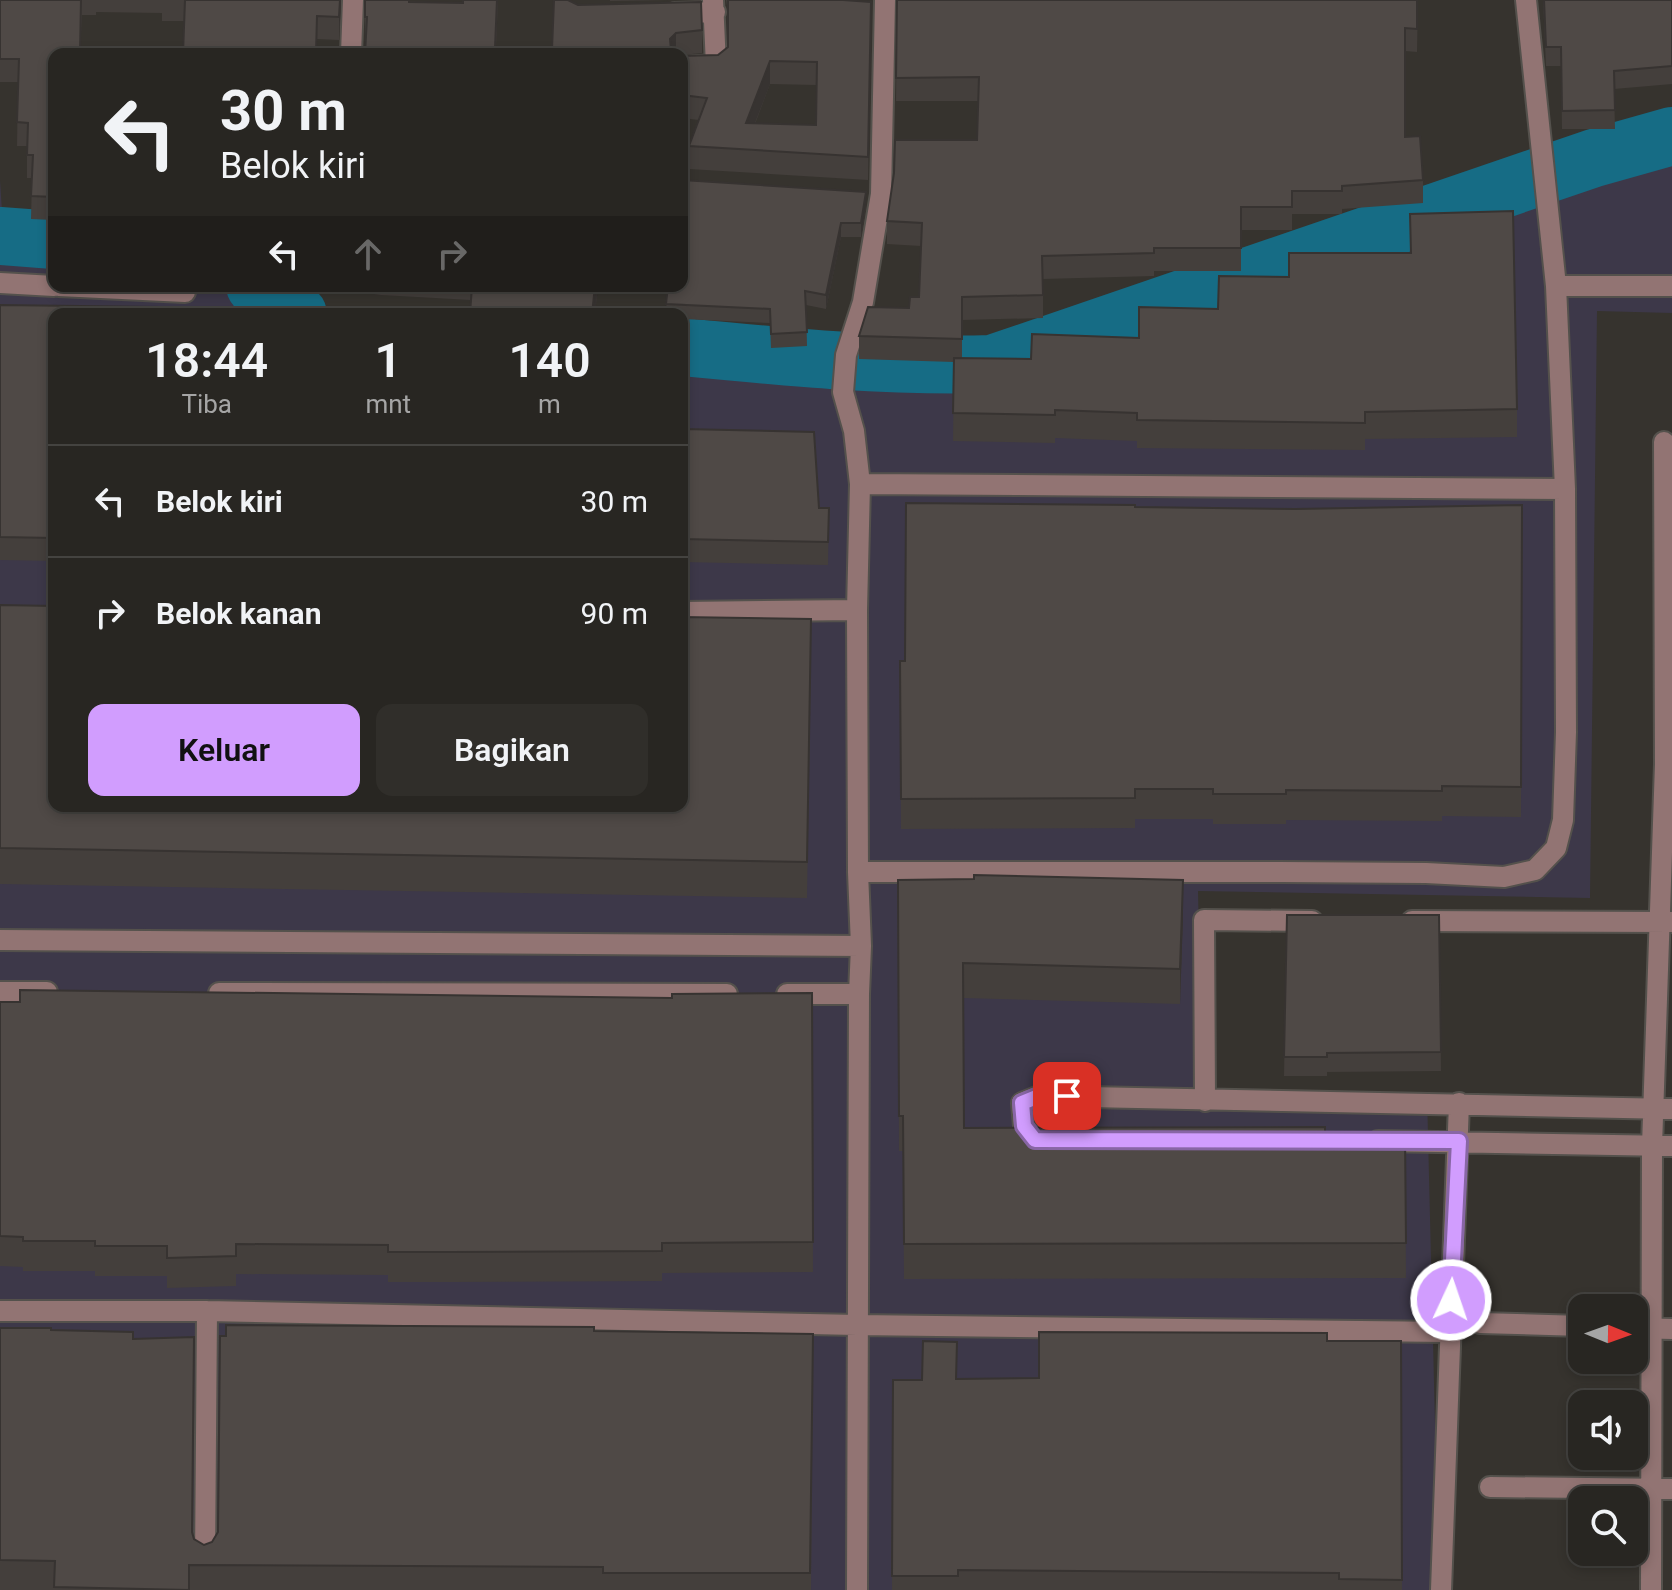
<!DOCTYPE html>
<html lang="id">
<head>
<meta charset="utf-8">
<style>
	body { margin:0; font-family:Roboto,sans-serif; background:#302e2a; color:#f1f3f6; height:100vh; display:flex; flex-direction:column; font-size:30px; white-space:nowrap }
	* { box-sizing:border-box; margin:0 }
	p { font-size:26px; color:#a5a5a5 }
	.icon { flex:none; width:44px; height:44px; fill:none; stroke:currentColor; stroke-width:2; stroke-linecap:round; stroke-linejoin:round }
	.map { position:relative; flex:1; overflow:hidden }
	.details { position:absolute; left:48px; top:308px; width:640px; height:504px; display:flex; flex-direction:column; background:#282622; border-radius:16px; box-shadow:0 4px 12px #0003,0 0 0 2px #444340 }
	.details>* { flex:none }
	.hud { position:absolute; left:48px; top:48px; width:640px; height:244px; border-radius:16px; box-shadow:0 4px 12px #0003,0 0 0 2px #444340; background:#282622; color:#f1f3f6; overflow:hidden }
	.needle { width:52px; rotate:91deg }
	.tools { position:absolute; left:1568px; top:1294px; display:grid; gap:16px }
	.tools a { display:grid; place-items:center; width:80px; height:80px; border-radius:16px; background:#282622; box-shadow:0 4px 12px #0003,0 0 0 2px #444340; font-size:40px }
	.pin { position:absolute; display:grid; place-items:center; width:68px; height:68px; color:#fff; margin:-34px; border-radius:16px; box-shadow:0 4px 12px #0006 }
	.me { position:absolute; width:88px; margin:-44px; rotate:3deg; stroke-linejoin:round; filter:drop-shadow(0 0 6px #0008) }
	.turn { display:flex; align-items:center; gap:28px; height:168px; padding:0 40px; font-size:36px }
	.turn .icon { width:104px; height:104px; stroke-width:2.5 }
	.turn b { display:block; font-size:56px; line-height:68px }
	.lanes { display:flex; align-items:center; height:76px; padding:0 40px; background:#0003; justify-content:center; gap:40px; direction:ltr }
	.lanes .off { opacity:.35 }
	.eta { display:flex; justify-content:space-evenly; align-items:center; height:136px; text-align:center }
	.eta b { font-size:48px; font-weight:600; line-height:56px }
	.button { display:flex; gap:16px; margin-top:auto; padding:16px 40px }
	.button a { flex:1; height:92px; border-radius:16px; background:#d19dfe; color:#111; font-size:32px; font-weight:600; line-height:92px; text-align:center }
	.button a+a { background:#302e2a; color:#f1f3f6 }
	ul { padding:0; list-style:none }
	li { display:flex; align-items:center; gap:24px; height:112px; padding:0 40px; border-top:2px solid #444340 }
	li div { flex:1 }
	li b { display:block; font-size:30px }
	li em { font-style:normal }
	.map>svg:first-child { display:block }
	.industrial { fill:#3d3849 }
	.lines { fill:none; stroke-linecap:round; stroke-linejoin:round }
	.river { stroke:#166c85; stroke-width:58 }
	.minor-casing { stroke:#54514c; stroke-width:24 }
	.minor { stroke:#927473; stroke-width:20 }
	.wall { fill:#443f3c; fill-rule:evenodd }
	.shaded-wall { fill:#373331 }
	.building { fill:#4f4946; stroke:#373331; stroke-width:2; fill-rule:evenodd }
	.route-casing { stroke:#8866a5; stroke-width:20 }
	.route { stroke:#d19dfe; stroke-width:14 }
</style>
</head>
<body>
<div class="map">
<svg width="1672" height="1590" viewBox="0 0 1672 1590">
	<rect width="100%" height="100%" fill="#36332e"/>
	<path class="industrial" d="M1672,120V313L1597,311L1590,898L1198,891L1202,1089L1427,1093L1439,1590H0V180L3,227L54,231V286H261L285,314H54V806H682V357L794,365L987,369L1598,138Z"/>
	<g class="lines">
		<path class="river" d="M0,236L54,240
			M255,286L271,303L298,314
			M682,347C786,357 888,367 992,364L1594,158L1672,136"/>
		<defs>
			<path id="minor" d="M675,13L715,12
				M351,54L353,0
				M682,67L716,65L713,0
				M0,283L54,286
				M59,286L185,292
				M1556,286H1672
				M860,484L1565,489
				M682,612L857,610
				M858,872H1282L1426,873L1504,877L1535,870L1556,848L1563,820L1566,732L1565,489L1556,286L1526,0
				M1412,921L1672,922
				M0,940L861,946
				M0,992H47
				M219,993L727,994
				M787,994H859
				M1205,1101L1204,920L1312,921
				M1046,1140H1035L1024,1126L1022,1103L1039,1096L1672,1109
				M1378,1141L1672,1146
				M0,1311H207L857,1325L1449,1332
				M1480,1323L1582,1326
				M1634,1328L1672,1329
				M1490,1487L1672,1489
				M205,1562L207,1311
				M857,1590L859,994L861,946L858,872L857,610L860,484L854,431L843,392L846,355L863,302L881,194L885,0
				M1441,1590L1459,1103
				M1651,1590L1652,1146L1665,764L1664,442"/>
		</defs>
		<use href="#minor" class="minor-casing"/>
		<use href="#minor" class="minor"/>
	</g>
	<path class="wall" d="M0,0H341L339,40L317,39L183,54L184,21H162V13L96,12V15H82L80,54H54V220L31,219L32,178H27V146H17L18,82H0Z
		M365,0L463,3V0H498L496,48L552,49L578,5L702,30V53L682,55V54H365Z
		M610,0H669L610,1Z
		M726,0H844L871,25L868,180L689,169V146L699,120L682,118V56L718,55L728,47V11ZM770,84L816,85V125L755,124Z
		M897,0H1418L1417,52L1405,51V137L1423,180V203L1342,209V214H1292V230H1241V271H1154V276L1043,279V318L962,320V358L1031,359L1139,338L1218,309L1289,277L1410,253V214L1517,409V437L1365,439V450L1137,448V441L1055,438V443L953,441L954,362L859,359V336L909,308L919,297L921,246L887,244V221L977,140L978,101H896Z
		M1543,0H1672V84L1614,89L1615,129H1562L1561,66H1546Z
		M866,206L861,237H841L826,309L806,305L807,346L771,348L770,323L682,319V314H666L667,294L631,286H682Z
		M316,286H598L595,314H470L471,300L381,295Z
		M0,305L54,314V561L0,560Z
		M682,429L819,508H829L828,565L682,562Z
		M1522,505L1521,817L1442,816V821L1286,820V824H1213V819H1135V828L901,829L900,661H905L1135,507L1295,509Z
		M0,605L811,656L807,898L0,884Z
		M898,880L1183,915L1180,1004L963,998L964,1128L1325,1137L1405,1135L1406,1278L904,1279L903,1151H899Z
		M1287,915H1439L1441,1071L1327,1072V1076H1284Z
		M812,993L813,1272L662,1273V1281L451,1282H388V1275L236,1274V1286L167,1288V1276H95V1271H23V1267L0,1266V1002L672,998Z
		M0,1328L51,1330L133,1339L194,1539L204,1545L212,1542L594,1331L813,1334L811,1590H0Z
		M1327,1341H1401L1402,1590H892L893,1380L1039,1378Z"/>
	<path class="shaded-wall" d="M340,0H341L339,40V17Z
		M676,33V54H670V39Z
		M770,61V84L746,146V123Z
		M866,192V206L861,237V223Z
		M841,223V237L826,309V295Z
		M595,286H598L595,314H592Z
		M1183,880V915L1180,1004V969Z"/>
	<path class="building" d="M0,0H81L80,54H54V197L31,196L33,155H27L28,123L17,122L19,59H0Z
		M185,0H340L339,17L317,16L316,54H174H183Z
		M365,0H409V2L463,3V0H497L495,48L552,49L554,0H568L578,5L701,2L702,30L676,33L670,39L671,50L677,54H365L367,17H365Z
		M728,0H843L871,2L868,157L689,146L707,98L682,95V56L718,55L728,47ZM770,61L817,62L816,125L746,123Z
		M897,0H1417V29L1405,28V137L1420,136L1423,180L1342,186V191H1292V207H1241V248H1154V253L1042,256L1043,295L962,297V339L859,336L868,307L909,308L910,297H919L922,223L887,221L894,173L895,140H977L979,77L896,78Z
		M1544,0H1672V66L1614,71L1615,110L1562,111L1561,47H1546Z
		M682,180L866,192L861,223H841L826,295L805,291L807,332L771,334L770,309L666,304L668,286H682Z
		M1513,211L1517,409L1365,412V423L1137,420V413L1055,410V415L953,413L954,358L1031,359L1032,334L1139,338V307L1218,309L1219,276L1289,277V253H1411L1410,214Z
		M472,286H595L592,314H470Z
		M0,305L158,307V314H54V538L0,537Z
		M682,429L814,432L819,508H829L828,542L682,539Z
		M906,503L1135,505V507L1295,509L1522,505L1521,787L1442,786V791L1286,790V794H1213V789H1135V798L901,799L900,661H905Z
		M0,605L54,606V806H682V617L811,619L807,862L0,848Z
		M974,875L1183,880L1180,969L963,963L964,1128L1325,1127V1137L1405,1135L1406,1243L904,1244L903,1116H899L898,880L974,879Z
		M1287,915H1439L1441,1052L1327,1053V1057H1284Z
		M20,990L672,998V994L812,993L813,1242L662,1243V1251L451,1252H388V1245L236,1244V1256L167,1258V1246H95V1241H23V1237L0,1236V1002H20Z
		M226,1325L594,1327V1331L813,1334L810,1573H603V1567L189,1565V1590L54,1587L55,1561L0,1560V1328H51V1330L133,1332V1339L194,1337L192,1532L194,1539L204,1545L212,1542L218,1532L220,1336H226Z
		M1039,1332L1327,1333V1341H1401L1402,1580L1339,1579V1573L958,1570V1576H892L893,1380H922L923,1341L957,1342L956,1379L1039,1378Z"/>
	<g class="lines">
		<defs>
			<path id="route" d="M1067,1096H1039L1022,1103L1024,1126L1035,1140L1459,1141L1451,1300"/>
		</defs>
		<use href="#route" class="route-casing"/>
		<use href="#route" class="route"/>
	</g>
</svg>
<div class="tools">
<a><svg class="needle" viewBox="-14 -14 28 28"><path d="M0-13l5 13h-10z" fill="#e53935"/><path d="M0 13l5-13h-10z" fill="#a5a5a5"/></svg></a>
<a><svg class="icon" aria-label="sound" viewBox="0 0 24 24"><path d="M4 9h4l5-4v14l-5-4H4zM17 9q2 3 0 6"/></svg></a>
<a><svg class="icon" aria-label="search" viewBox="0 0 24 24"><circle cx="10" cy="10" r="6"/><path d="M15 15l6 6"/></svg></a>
</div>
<div class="pin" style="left:1067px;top:1096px;background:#d93025"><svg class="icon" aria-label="arrive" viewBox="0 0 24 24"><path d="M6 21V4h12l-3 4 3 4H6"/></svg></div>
<svg class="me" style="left:1451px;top:1300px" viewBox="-20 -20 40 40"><circle r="17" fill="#d19dfe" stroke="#fff" stroke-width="3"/><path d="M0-11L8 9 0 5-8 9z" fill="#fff"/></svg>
<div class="hud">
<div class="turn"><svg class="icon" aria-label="left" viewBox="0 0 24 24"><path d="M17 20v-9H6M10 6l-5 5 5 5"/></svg><div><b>30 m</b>Belok kiri</div></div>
<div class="lanes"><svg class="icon" aria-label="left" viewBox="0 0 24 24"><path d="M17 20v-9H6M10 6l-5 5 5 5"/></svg><svg class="icon off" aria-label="ahead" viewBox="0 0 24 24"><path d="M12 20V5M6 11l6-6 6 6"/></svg><svg class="icon off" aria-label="right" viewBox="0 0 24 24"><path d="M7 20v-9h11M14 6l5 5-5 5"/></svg></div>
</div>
<section class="details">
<div class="eta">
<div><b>18:44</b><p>Tiba</p></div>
<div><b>1</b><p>mnt</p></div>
<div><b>140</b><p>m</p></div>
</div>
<ul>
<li><svg class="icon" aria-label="left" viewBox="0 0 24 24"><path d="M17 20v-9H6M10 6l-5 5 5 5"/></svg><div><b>Belok kiri</b></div><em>30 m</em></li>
<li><svg class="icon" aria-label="right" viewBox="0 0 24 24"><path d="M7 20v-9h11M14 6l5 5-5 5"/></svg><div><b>Belok kanan</b></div><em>90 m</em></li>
</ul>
<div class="button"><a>Keluar</a><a>Bagikan</a></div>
</section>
</div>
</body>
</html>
